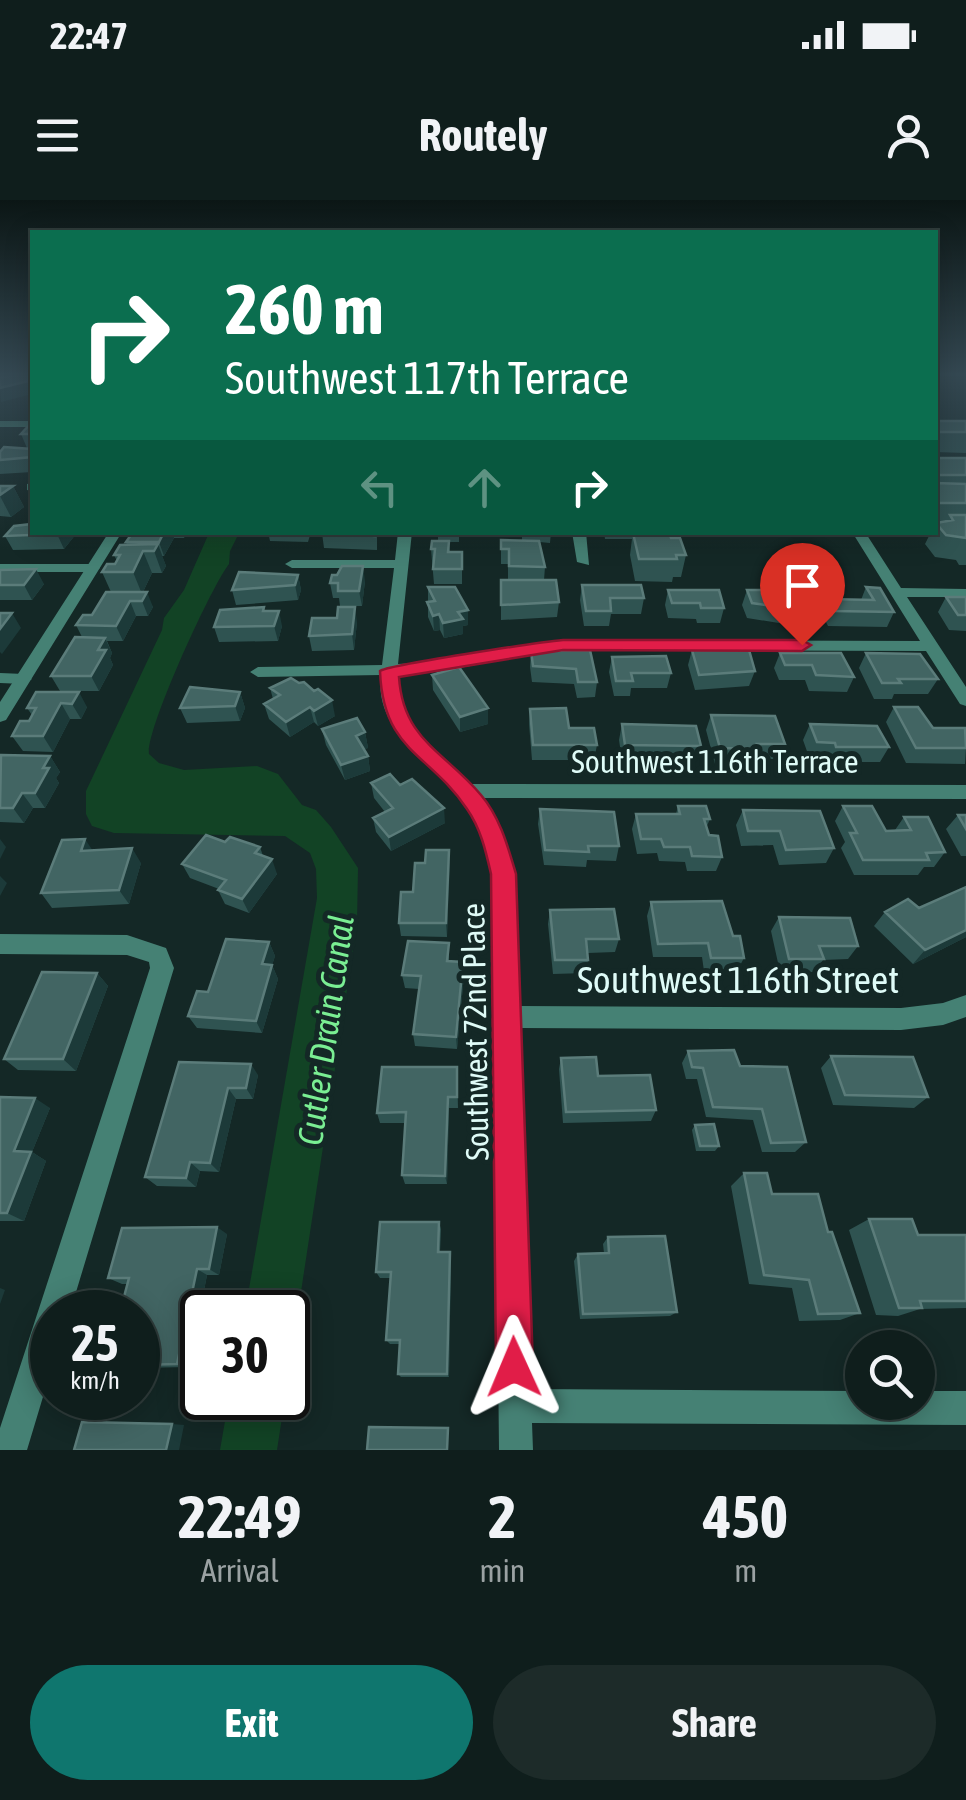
<!DOCTYPE html>
<html lang="en">
<head>
<meta charset="utf-8">
<style>
	body { margin:0; font-family:"Asap Condensed",sans-serif; background:#1d2b29; color:#f1f3f6; height:100vh; display:flex; flex-direction:column; font-size:38px; white-space:nowrap }
	* { box-sizing:border-box; margin:0 }
	p { font-size:32px; color:#9ba2a3 }
	.icon { flex:none; width:55px; height:55px; fill:none; stroke:currentColor; stroke-width:2; stroke-linecap:round; stroke-linejoin:round }
	.map { position:relative; height:1250px; overflow:hidden }
	.panel { display:flex; flex-direction:column; background:#0f1e1c; flex:1 }
	.panel>* { flex:none }
	.top-card { position:absolute; left:30px; top:30px; width:908px; height:305px; border-radius:0px; box-shadow:0 5px 25px #0003,0 0 0 2px #2f3c3b; background:#0b6e4f; color:#fff; overflow:hidden }
	.fabs { position:absolute; left:845px; top:1130px; display:grid; gap:20px }
	.fabs a { display:grid; place-items:center; width:90px; height:90px; border-radius:50%; background:#0f1e1c; box-shadow:0 5px 25px #0003,0 0 0 2px #2f3c3b; font-size:50px }
	.speed { position:absolute; left:30px; top:1090px; display:flex; gap:20px; font-size:50px; font-weight:700; text-align:center }
	.speed>* { display:grid; place-content:center; width:130px; height:130px; border-radius:50%; background:#0f1e1c; box-shadow:0 5px 25px #0003,0 0 0 2px #2f3c3b; line-height:1 }
	.speed small { font-size:25px; font-weight:400 }
	.speed .limit { border:5px solid #111; border-radius:15px; background:#fff; color:#111 }
	.pin { position:absolute; display:grid; place-items:center; width:85px; height:85px; color:#fff; margin:-102px -42px; border-radius:50% 50% 50% 0; rotate:-45deg; box-shadow:0 0 10px #0007 }
	.pin .icon { rotate:45deg }
	.me { position:absolute; width:110px; margin:-55px; rotate:359deg; stroke-linejoin:round; filter:drop-shadow(0 0 8px #0008) }
	.turn { display:flex; align-items:center; gap:35px; height:210px; padding:0 30px; font-size:45px }
	.turn .icon { width:130px; height:130px; stroke-width:2.5 }
	.turn b { display:block; font-size:70px; line-height:85px }
	.lanes { display:flex; align-items:center; height:95px; padding:0 30px; background:#0003; justify-content:center; gap:50px; direction:ltr }
	.lanes .off { opacity:.35 }
	.eta { display:flex; justify-content:space-evenly; align-items:center; height:170px; text-align:center }
	.eta b { font-size:60px; font-weight:700; line-height:70px }
	.cta { display:flex; gap:20px; margin-top:auto; padding:20px 30px }
	.cta a { flex:1; height:115px; border-radius:60px; background:#0f766e; color:#fff; font-size:40px; font-weight:700; line-height:115px; text-align:center }
	.cta a+a { background:#1d2b29; color:#f1f3f6 }
	.status { display:flex; justify-content:space-between; align-items:center; height:70px; padding:0 50px; background:#0f1e1c; direction:ltr }
	.status svg { height:28px; fill:currentColor }
	header { display:flex; justify-content:space-between; align-items:center; height:130px; padding:0 30px; background:#0f1e1c; font-size:45px; font-weight:700 }
	.map>svg:first-child { display:block }
	.water { fill:#124325 }
	.lines { fill:none; stroke-linecap:round; stroke-linejoin:round }
	.minor { fill:#458174; fill-rule:evenodd }
	.tertiary { fill:#458174; fill-rule:evenodd }
	.wall { fill:#2f5351 }
	.shaded-wall { fill:#1c3a39 }
	.building { fill:#426563; stroke:#5b7c7a; stroke-width:2.5 }
	.route { fill:#e11d48; stroke:#92132f; stroke-width:2.5 }
	.labels { text-anchor:middle; dominant-baseline:central; stroke-width:10; stroke-linejoin:round; paint-order:stroke }
	.street-label { font-size:32px; fill:#dffbf7; stroke:#142826 }
	.water-label { font-size:35px; font-style:italic; fill:#7aee93; stroke:#142826 }
	.near-street-label { font-size:38px; fill:#dffbf7; stroke:#142826 }
</style>
</head>
<body>
<div class="status"><b>22:47</b><svg viewBox="0 0 49 12"><path d="M0 12V9h3v3zM5 12V6h3v6zM10 12V3h3v9zM15 12V0h3v12zM26 1h20v11H26zM47 4h2v5h-2z"/></svg></div>
<header><svg class="icon" aria-label="menu" viewBox="0 0 24 24"><path d="M4 6h16M4 12h16M4 18h16"/></svg>Routely<svg class="icon" aria-label="person" viewBox="0 0 24 24"><circle cx="12" cy="8" r="4"/><path d="M4 21q1-7 8-7t8 7"/></svg></header>
<div class="map">
<svg width="966" height="1250" viewBox="0 0 966 1250">
	<rect width="100%" height="100%" fill="#142826"/>
	<path class="water" d="M209,333H239L230,351L229,364C212,385 145,531 149,554L159,563L184,570L257,566L278,574L302,605L316,610L331,627L358,668L357,724L288,1177V1112H245L317,698L316,669L310,653L285,636L114,633L92,626L86,614V591L162,430L164,418L184,390Z
		M229,1198H285L277,1250H220Z"/>
	<g class="lines">
		<path class="minor" d="M12,174L0,183L1,174Z
			M32,283V291L27,290V284Z
			M398,332H412L398,464C454,463 507,445 563,440L920,441L852,332H865L901,388L966,389V397H907L966,487V506L960,504L926,451L563,450C507,455 453,474 397,475C392,524 440,553 470,584L966,585V599L482,598C525,659 517,735 519,806L901,808L943,803L966,795V817L943,825L901,830L520,828L531,1189L862,1191V1202H918V1191H966V1225L532,1223L533,1250H499L493,674C489,651 483,627 469,608C439,568 373,534 381,475L258,477L250,472L258,467L382,465L394,368H292L285,364L292,360H395Z
			M572,332H586L589,365L577,362Z
			M0,364H93L100,368L93,372H0Z
			M0,473L24,474L32,479L24,484L0,483Z
			M0,734L127,735L166,748L174,768L70,1112H52V1167L27,1250H0V1228L150,768L149,762L127,755L0,754Z"/>
		<path class="tertiary" d="M0,221H32V227H0Z
			M109,332H122L6,520L0,522V502Z"/>
	</g>
	<path class="wall" d="M935,221H966V253L935,252Z
		M32,222V248H27L21,234Z
		M32,249V272L0,274V252Z
		M935,258H966V365H959L956,360L935,357L925,344L931,332H935Z
		M0,286H13L24,307L11,317L0,316Z
		M133,332H187L184,338H174L164,356H162L166,366L162,373H152L143,392L153,407L148,416H136L123,441H107L112,453L110,458L113,465L99,491H60L51,476L82,437L76,425L92,415L111,392L102,372L115,364L117,361L114,355L127,345L126,342Z
		M268,332H311L308,342L270,341Z
		M377,332V350L324,348L322,333Z
		M438,332H466V336H459V342H449L450,352H462V384H434L431,349L438,341Z
		M522,332H551L550,343L540,342L545,367L544,380L559,402L557,417L501,420V380H508V364H501V340L522,341Z
		M604,332H669L671,338L686,355L681,377H673L672,382L635,381L630,355L632,339H605Z
		M76,334L64,349L13,350L5,336Z
		M0,370L44,384L32,400H0Z
		M298,375L301,390L298,400L236,405L232,390Z
		M365,381L362,406H340L339,398H333L330,383Z
		M582,385L644,398L641,414H611L609,426H584L580,400Z
		M428,387L468,410V425L463,426V434L444,438L440,430L434,431L428,417Z
		M866,387L894,412L887,427L828,426L822,414L828,399L861,400Z
		M668,390L724,408L720,423H697L696,419L668,418L665,405Z
		M747,390L809,404L803,419H787L785,424L747,418L742,405Z
		M946,397H966V431L949,430L938,412Z
		M265,411L282,426L278,441L219,442L214,427Z
		M357,422L354,450L312,451L309,436Z
		M590,450L597,482L595,497L577,498L574,484L532,482L530,467L531,451Z
		M692,450L755,471L749,486L695,490L688,465Z
		M780,453L854,477L847,492L809,491L805,480H779L774,468Z
		M866,453L938,479L928,494H894L892,499H874L859,468Z
		M612,457L671,473L667,488H631L630,496H614L609,472Z
		M432,475L488,524L460,532L433,490Z
		M270,488L335,516L318,526L314,522L290,537L269,519L264,504L273,499Z
		M36,492L87,507L81,519H70L53,552L23,551L12,536L29,521L32,515L27,508Z
		M240,492L245,508L240,521L187,523L180,508Z
		M894,507L933,528L966,548L965,564L906,563L886,522Z
		M530,509L569,528L597,545L594,560H532L529,524Z
		M711,515L785,544L779,559H755L753,564H715L706,530Z
		M622,524L701,546L696,561L622,560L619,540Z
		M810,524L889,547L880,562H828L827,558L809,557L803,540Z
		M322,529L365,532L368,548L364,549L368,556L370,571L345,580L326,545Z
		M50,556L60,572L56,578L59,583L45,608H33L24,623L0,622V557Z
		M371,583L400,585L445,623L391,651L376,632L373,618L385,612L374,598Z
		M678,606L710,619L706,628L709,635L722,657L716,671H687L685,662L659,661L657,653L637,654L632,629L636,614H676Z
		M843,606L886,631L895,630L904,617L945,652L934,667H924L918,675H854L841,648L845,642L835,621Z
		M540,609L619,646L616,661L587,660L586,667L544,665L538,624Z
		M743,610L834,648L826,663L779,665L773,645L741,646L736,625Z
		M958,615H966V656H961L946,629Z
		M225,642L260,647L263,656L277,674L249,713L225,704L218,690L219,689L190,678L182,664Z
		M449,650L447,737L401,736L399,723L425,663Z
		M141,663L129,704L52,708L41,693Z
		M651,702L744,758L737,771H704L702,757H653L647,716Z
		M919,708L966,737L913,764L874,726L885,712Z
		M550,710L619,739L615,752L588,753V760L586,773L553,774L548,724Z
		M779,717L858,746L848,759L823,760L814,772H780L771,731Z
		M269,742L275,756L272,765L278,779L262,833L197,828L188,816L208,792Z
		M449,743V761L464,775L457,849L415,846L413,834L419,789L405,788L402,775Z
		M97,773L108,786L76,871L18,870L4,859Z
		M688,851L740,866L806,942L795,952H762L753,920L706,917L697,879H686L682,863Z
		M831,856L928,897L914,908L833,905L821,868Z
		M561,858L598,876L656,910L651,921L563,923L559,869Z
		M179,862L258,875L253,899H236L219,972L200,971L196,987L157,986L145,977Z
		M457,867L458,908H449L447,984H405L402,975L405,923H380L377,913Z
		M0,897L50,908L32,952L46,961L24,1021H0Z
		M695,925L719,946L715,951H696L692,930Z
		M744,973L772,994L860,1113L840,1120L799,1121L792,1088L749,1084L731,986Z
		M869,1019L918,1035H966V1108L920,1109L898,1116L876,1115L849,1030Z
		M439,1022L441,1029L440,1052L451,1058L449,1177H401L398,1174L400,1144H390L386,1140L391,1078H380L376,1072Z
		M227,1034L219,1075H207L189,1167L138,1168V1112L127,1084H122L108,1078Z
		M608,1037L677,1112L670,1116L580,1119L574,1061L578,1054L604,1053L603,1044Z"/>
	<path class="shaded-wall" d="M32,180V194L1,202L0,188Z
		M13,286L24,307L11,317L0,296Z
		M58,332H75L76,334L64,349L57,334Z
		M164,332H173L174,338L164,356L159,342Z
		M158,344L166,366L162,373L154,351Z
		M143,351L152,373L142,394L133,372Z
		M363,366L365,381L362,406L359,391Z
		M36,369L44,384L32,400L24,385Z
		M298,375L301,390L298,400L295,385Z
		M147,392L153,407L148,416L142,401Z
		M130,401L136,416L123,441L116,426Z
		M355,407L357,422L354,450L352,434Z
		M468,410V425L463,426V434L444,438L443,423L458,412Z
		M279,411L282,426L278,441L274,426Z
		M12,413L21,428L2,454L0,452V429Z
		M439,414L440,430L434,431L433,416Z
		M105,438L112,453L110,458L113,465L99,491L91,476L98,450Z
		M79,492L87,507L81,519L72,504Z
		M240,492L245,508L240,521L235,506Z
		M332,500L335,516L318,526L314,511Z
		M61,503L70,519L53,552L43,536Z
		M310,507L314,522L290,537L286,522Z
		M488,508V524L460,532V517Z
		M365,532L368,548L359,551L356,536Z
		M50,556L60,572L56,578L59,583L45,608L35,593L43,568Z
		M368,556L370,571L345,580L341,565Z
		M22,593L33,608L24,623L13,608Z
		M444,608L445,623L391,651L389,637Z
		M0,639L6,647L0,659Z
		M85,639L95,654L81,651Z
		M132,648L141,663L129,704L119,690Z
		M449,650L450,664L447,737L446,723Z
		M272,659L277,674L249,713L242,699Z
		M0,676L7,683L0,696Z
		M966,730V737L913,764L925,750Z
		M269,742L275,756L268,778L262,764Z
		M463,762L464,775L457,849L456,837Z
		M272,765L278,779L262,833L256,821Z
		M97,773L108,786L76,871L63,859Z
		M251,864L258,875L253,899L246,888Z
		M228,888L236,899L219,972L210,963Z
		M448,897L449,908L447,984L445,976Z
		M35,898L50,908L32,952L46,961L24,1021L7,1013L14,951Z
		M190,962L200,971L196,987L186,978Z
		M217,1027L227,1034L219,1075L209,1069Z
		M450,1052L451,1058L449,1177L447,1174Z
		M197,1069L207,1075L189,1167L177,1164Z
		M0,1088L5,1090L0,1104Z
		M172,1224L184,1225L179,1250H166Z"/>
	<path class="building" d="M19,174H25L32,180L0,188V178Z
		M935,221H966V232H935Z
		M32,222V234H21Z
		M4,247L32,249V257L0,260V252Z
		M935,258H966V275H935Z
		M935,283L966,284V303H935Z
		M0,286H13L0,295Z
		M950,315H966V338L946,335L936,323L953,320Z
		M32,324V332H58L57,334L5,336L14,326Z
		M133,332H164L159,342H126Z
		M375,332V336L322,333V332Z
		M669,332L671,338H680L686,355H676L677,359H639L633,333Z
		M501,340L539,341L545,367L509,366V349H501Z
		M432,341H449L448,352H462V369H433L435,349H431Z
		M158,344L154,351H143L133,372H102L107,364H115L120,355H114L120,345Z
		M342,366H363L359,391H338V383H330L332,375H337Z
		M36,369L24,385H0V370Z
		M239,372L298,375L295,385L232,390Z
		M501,380H556L559,402L501,405Z
		M582,385H641L644,398H610L611,411H586Z
		M428,387H455L468,410L458,412L463,419L443,423L439,414L433,416L427,402L435,401Z
		M866,387L880,388L894,412L834,411L828,399L874,400Z
		M668,390H719L724,408H701L700,403H672Z
		M747,390H802L809,404H788L791,409L752,403Z
		M106,392H147L142,401H130L116,426L76,425L83,415H92Z
		M946,397H966V415H958Z
		M264,407L263,411H279L274,426L214,427L220,410Z
		M338,407H355L352,434L309,436L312,418H337Z
		M0,413H12L0,429Z
		M75,437L105,438L98,450H106L91,476H51Z
		M590,450L597,482H578L576,469L533,466L531,451Z
		M692,450H749L755,471L699,475Z
		M780,453H841L854,477L816,475L812,465H785Z
		M866,453L920,454L938,479H898L901,483H882Z
		M666,456L671,473H631L633,481H616L612,457Z
		M459,467L488,508L460,517L432,475Z
		M291,478L299,483L304,482L314,491L318,489L332,500L314,511L310,507L286,522L264,504L280,495L270,488Z
		M190,487L240,492L235,506L180,508Z
		M36,492H79L72,504L61,503L43,536H12L20,521H29L36,508H27Z
		M894,507H918L933,528H965L966,548H916Z
		M566,508L569,528H594L597,545H533L530,509Z
		M711,515L775,516L785,544H757L759,549L720,548Z
		M357,518L365,532L356,536L368,556L341,565L322,529Z
		M622,524L696,526L701,546L625,545Z
		M810,524L877,526L889,547H836L835,543L817,542Z
		M1,555L50,556L43,568H49L35,593H22L13,608H0Z
		M390,574L400,585L412,579L444,608L389,637L373,618L393,608L371,583Z
		M678,606H706L710,619H704L709,635L718,636L722,657L692,656L690,647H664L661,639H641L636,614H680Z
		M843,606H872L886,631L911,630L904,617H928L945,652L926,653L929,660H863L850,633H857Z
		M540,609L614,612L619,646H588L589,652L545,650Z
		M743,610L820,611L834,648L786,650L780,631H748Z
		M958,615H966V629Z
		M206,635L225,642L230,637L260,647L255,653L272,659L242,699L218,690L226,680L182,664Z
		M85,639L81,651L132,648L119,690L41,693L62,640Z
		M426,650H449L446,723H399L401,692H413L415,663H425Z
		M966,687V730L925,750L885,712L908,699L919,708Z
		M722,701L733,736H740L744,758H711L708,743L658,744L651,702Z
		M614,709L619,739H586L588,760H555L550,710Z
		M779,717L850,718L858,746H819L824,759H789Z
		M226,739L269,742L262,764L272,765L256,821L188,816L197,791L208,792Z
		M408,741L449,743L447,761L463,762L456,837L413,834L421,776L402,775Z
		M42,772L97,773L63,859H4Z
		M734,850L740,866L787,867L806,942L771,943L762,909L713,907L703,868L692,867L688,851Z
		M831,856L913,857L928,897L845,895Z
		M596,857L598,876L650,875L656,910L566,912L561,858Z
		M179,862L251,864L246,888H228L210,963L190,962L186,978L145,977Z
		M382,867H457V897H448L445,976L402,975L406,912L377,913Z
		M0,897L35,898L14,951L31,952L7,1013H0Z
		M714,924L719,946H700L695,925Z
		M744,973H767L772,994H818L828,1032H832L860,1113L818,1114L809,1080L764,1075Z
		M869,1019H912L918,1035H966V1101H920L922,1108H899Z
		M380,1022H439L438,1052H450L447,1174H398L400,1140H386L391,1072H376Z
		M217,1027L209,1069H197L177,1164L138,1165V1112H120L129,1078H108L122,1028Z
		M665,1036L677,1112L583,1114L578,1054L609,1053L608,1037Z
		M82,1222L172,1224L166,1250H74Z
		M369,1227L448,1228L447,1250H367Z"/>
	<linearGradient id="sky" x2="0" y2="1"><stop stop-color="#0b1615"/><stop offset="0.5" stop-color="#344852"/><stop offset="1" stop-color="#344852" stop-opacity="0"/></linearGradient>
	<rect width="966" height="349" fill="url(#sky)"/>
	<path class="route" d="M563,440H802L811,445L802,451L563,450L399,477C403,540 444,551 481,595C500,617 508,647 516,674L533,1167L527,1180L514,1185L501,1180L496,1167L491,674C486,652 481,629 467,609C429,552 383,552 380,471C387,465 541,442 563,440Z"/>
	<g class="labels">
		<g class="street-label">
			<text x="715" y="561">Southwest 116th Terrace</text>
			<text transform="translate(475 832) rotate(-91)">Southwest 72nd Place</text>
		</g>
		<g class="water-label">
			<text transform="translate(325 830) rotate(-82)">Cutler Drain Canal</text>
		</g>
		<g class="near-street-label">
			<text x="738" y="779">Southwest 116th Street</text>
		</g>
	</g>
</svg>
<div class="fabs">
<a><svg class="icon" aria-label="search" viewBox="0 0 24 24"><circle cx="10" cy="10" r="6"/><path d="M15 15l6 6"/></svg></a>
</div>
<div class="speed"><div>25<small>km/h</small></div><div class="limit">30</div></div>
<div class="pin" style="left:802px;top:445px;background:#d93025"><svg class="icon" aria-label="arrive" viewBox="0 0 24 24"><path d="M6 21V4h12l-3 4 3 4H6"/></svg></div>
<svg class="me" style="left:514px;top:1167px" viewBox="-20 -20 40 40"><path d="M0-17L14 15 0 8-14 15z" fill="#e11d48" stroke="#fff" stroke-width="4"/></svg>
<div class="top-card">
<div class="turn"><svg class="icon" aria-label="right" viewBox="0 0 24 24"><path d="M7 20v-9h11M14 6l5 5-5 5"/></svg><div><b>260 m</b>Southwest 117th Terrace</div></div>
<div class="lanes"><svg class="icon off" aria-label="left" viewBox="0 0 24 24"><path d="M17 20v-9H6M10 6l-5 5 5 5"/></svg><svg class="icon off" aria-label="ahead" viewBox="0 0 24 24"><path d="M12 20V5M6 11l6-6 6 6"/></svg><svg class="icon" aria-label="right" viewBox="0 0 24 24"><path d="M7 20v-9h11M14 6l5 5-5 5"/></svg></div>
</div>
</div>
<section class="panel">
<div class="eta">
<div><b>22:49</b><p>Arrival</p></div>
<div><b>2</b><p>min</p></div>
<div><b>450</b><p>m</p></div>
</div>
<div class="cta"><a>Exit</a><a>Share</a></div>
</section>
</body>
</html>
